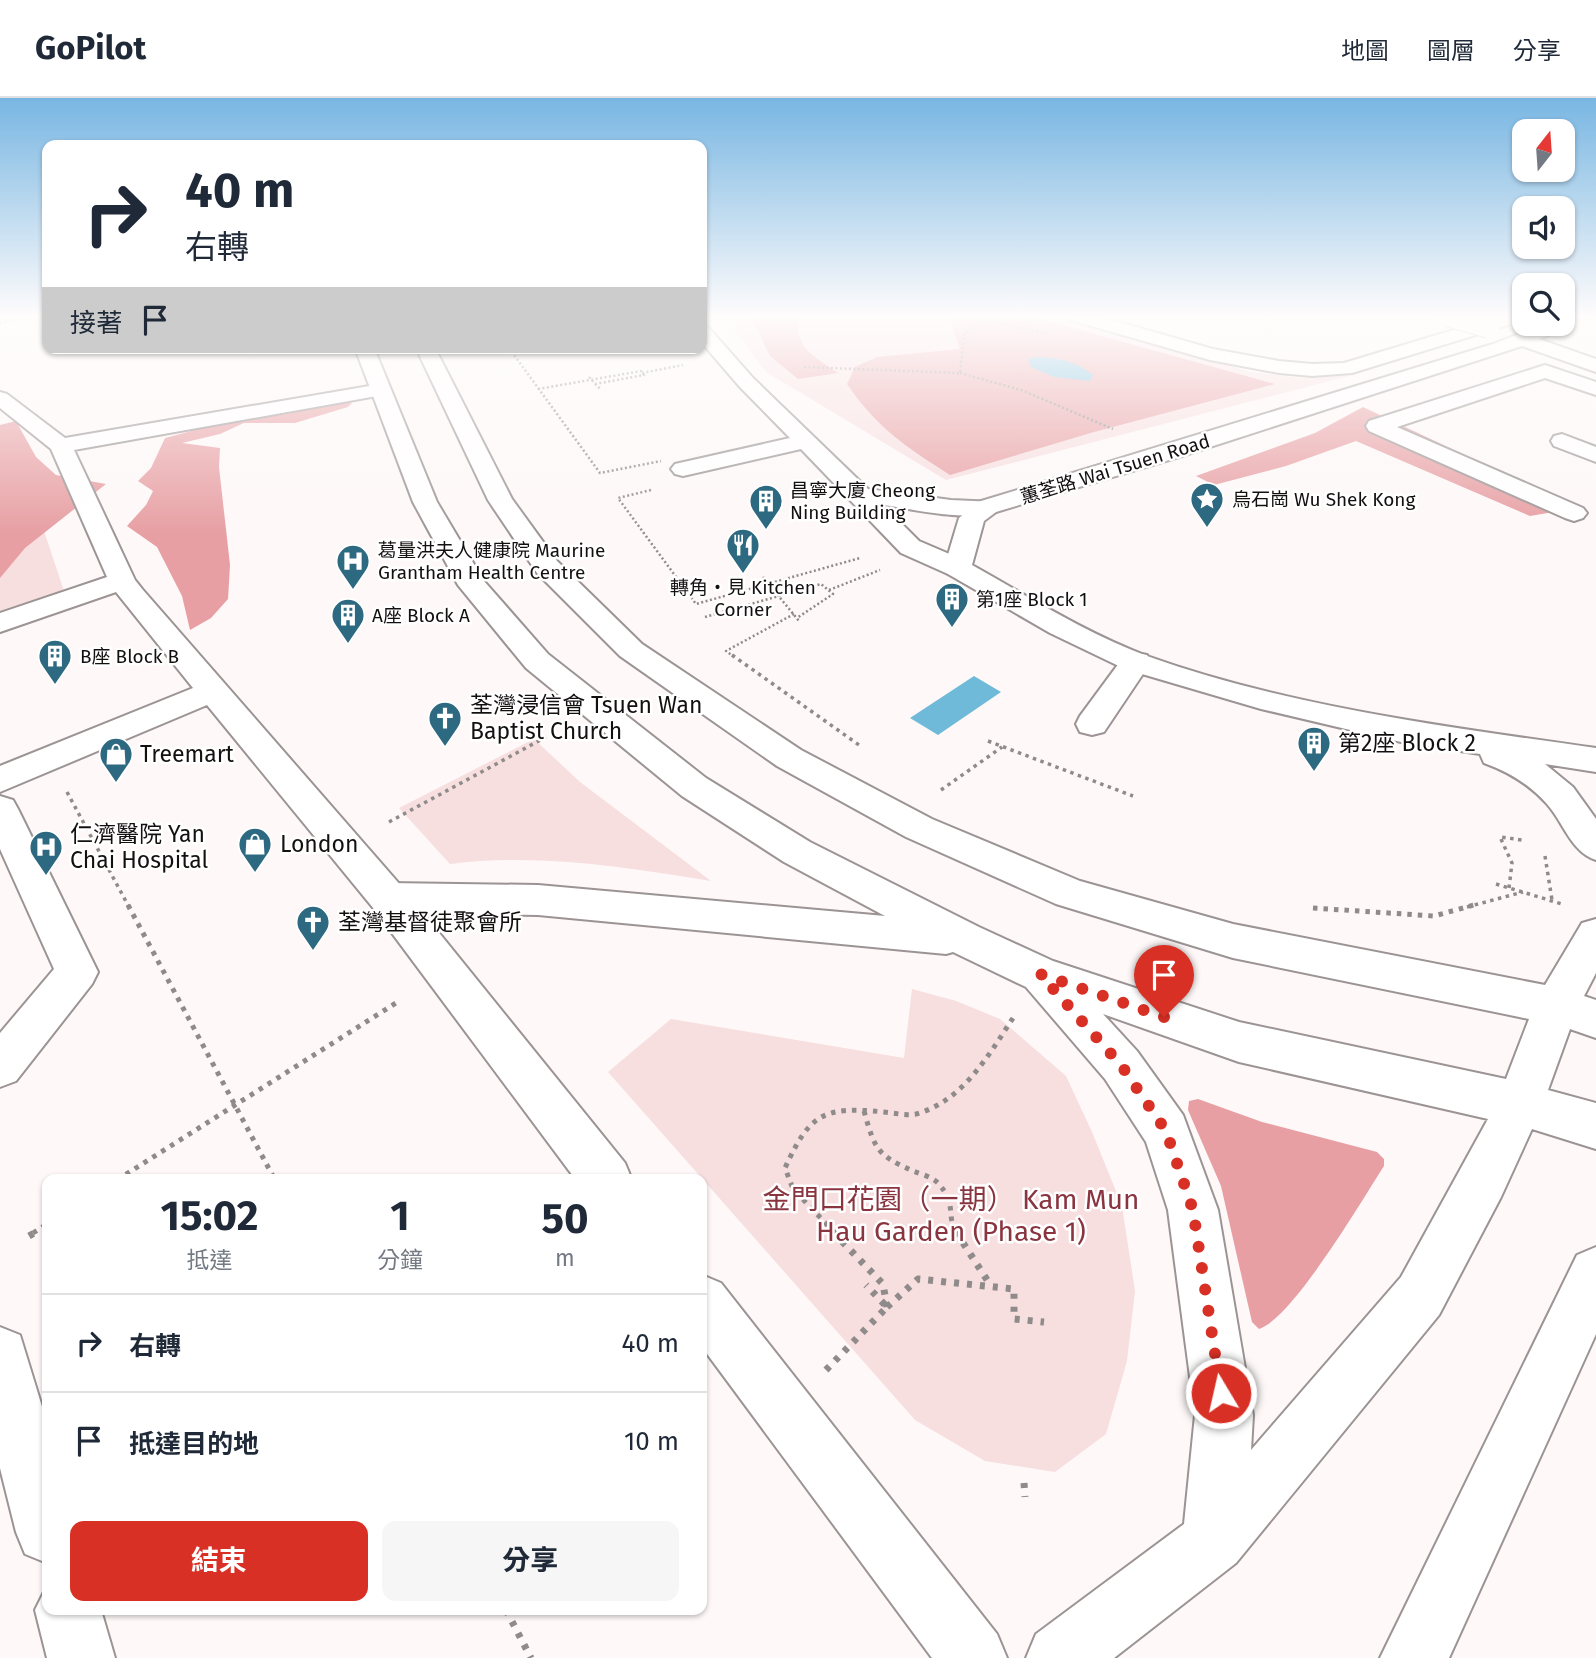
<!DOCTYPE html>
<html lang="zh-TW">
<head>
<meta charset="utf-8">
<style>
	body { margin:0; font-family:"Fira Sans","Noto Sans TC",sans-serif; background:#f6f6f7; color:#1f2937; height:100vh; display:flex; flex-direction:column; font-size:26px; white-space:nowrap }
	* { box-sizing:border-box; margin:0 }
	p { font-size:23px; color:#747a83 }
	.icon { flex:none; width:38px; height:38px; fill:none; stroke:currentColor; stroke-width:2; stroke-linecap:round; stroke-linejoin:round }
	.map { position:relative; flex:1; overflow:hidden }
	.sheet { position:absolute; left:42px; top:1076px; width:665px; height:441px; display:flex; flex-direction:column; background:#fff; border-radius:14px; box-shadow:0 2px 5px #0004 }
	.sheet>* { flex:none }
	.top-card { position:absolute; left:42px; top:42px; width:665px; height:214px; border-radius:14px; box-shadow:0 2px 5px #0004; background:#fff; color:#1f2937; overflow:hidden }
	.needle { width:46px; rotate:17deg }
	.tools { position:absolute; left:1512px; top:21px; display:grid; gap:14px }
	.tools a { display:grid; place-items:center; width:63px; height:63px; border-radius:14px; background:#fff; box-shadow:0 2px 5px #0004; font-size:35px }
	.pin { position:absolute; display:grid; place-items:center; width:60px; height:60px; color:#fff; margin:-72px -30px; border-radius:50% 50% 50% 0; rotate:-45deg; box-shadow:0 0 7px #0007 }
	.pin .icon { rotate:45deg }
	.me { position:absolute; width:77px; margin:-38px; rotate:351deg; stroke-linejoin:round; filter:drop-shadow(0 0 5px #0008) }
	.turn { display:flex; align-items:center; gap:24px; height:147px; padding:0 28px; font-size:32px }
	.turn .icon { width:91px; height:91px; stroke-width:2.5 }
	.turn b { display:block; font-size:49px; line-height:60px }
	.then { display:flex; align-items:center; height:66px; padding:0 28px; background:#0003; gap:14px; font-size:26px }
	.eta { display:flex; justify-content:space-evenly; align-items:center; height:119px; text-align:center }
	.eta b { font-size:42px; font-weight:700; line-height:49px }
	.action { display:flex; gap:14px; margin-top:auto; padding:14px 28px }
	.action a { flex:1; height:80px; border-radius:14px; background:#d93025; color:#fff; font-size:28px; font-weight:700; line-height:80px; text-align:center }
	.action a+a { background:#f6f6f7; color:#1f2937 }
	ul { padding:0; list-style:none }
	li { display:flex; align-items:center; gap:21px; height:98px; padding:0 28px; border-top:2px solid #e0e1e3 }
	li div { flex:1 }
	li b { display:block; font-size:26px }
	li em { font-style:normal }
	header { display:flex; align-items:center; gap:42px; box-sizing:border-box; height:98px; padding:0 35px; background:#fff; border-bottom:2px solid #e0e1e3 }
	header strong { font-size:33px }
	nav { display:flex; gap:38px; margin-inline-start:auto; font-size:24px }
	.map>svg:first-child { display:block }
	.green { fill:#f7dedf }
	.forest { fill:#e79fa3 }
	.water { fill:#70bad9 }
	.lines { fill:none; stroke-linecap:round; stroke-linejoin:round }
	.minor-casing { stroke:#9c9494; stroke-width:4 }
	.major-casing { stroke:#9c9494; stroke-width:4 }
	.path-far3 { stroke:#908b8b; stroke-width:2.5; stroke-dasharray:2 2.5; stroke-linecap:butt }
	.path-far2 { stroke:#908b8b; stroke-width:3.5; stroke-dasharray:3.5 4.5; stroke-linecap:butt }
	.path-far1 { stroke:#908b8b; stroke-width:5; stroke-dasharray:4.5 6; stroke-linecap:butt }
	.path { stroke:#908b8b; stroke-width:7; stroke-dasharray:5 8; stroke-linecap:butt }
	.minor { fill:#fff; fill-rule:evenodd }
	.major { fill:#fff; fill-rule:evenodd }
	.minor-bridge-casing { stroke:#9c9494; stroke-width:22; stroke-linecap:butt }
	.path-bridge { stroke:#908b8b; stroke-width:2.5; stroke-dasharray:2 2.5; stroke-linecap:butt }
	.minor-bridge { stroke:#fff; stroke-width:20 }
	.route { stroke:#d93025; stroke-width:12; stroke-dasharray:0 21.6 }
	.labels { text-anchor:middle; dominant-baseline:central; stroke-width:5; stroke-linejoin:round; paint-order:stroke }
	.far-street-label { font-size:19px; fill:#131010; stroke:#fff }
	.far-poi-label { font-size:19px; fill:#131010; stroke:#fff; text-anchor:start }
	.poi-label { font-size:23px; fill:#131010; stroke:#fff; text-anchor:start }
	.near-park-label { font-size:28px; fill:#89343f; stroke:#fff }
</style>
</head>
<body>
<header>
<strong>GoPilot</strong>
<nav><a>地圖</a><a>圖層</a><a>分享</a></nav>
</header>
<div class="map">
<svg width="1596" height="1560" viewBox="0 0 1596 1560">
	<rect width="100%" height="100%" fill="#fef8f8"/>
	<path class="green" d="M741,218H1052L1252,274L1299,280L1353,277L946,382L766,274L734,232Z
		M0,349L33,400L70,511L0,536Z
		M534,641L580,684L711,783C624,769 538,755 450,766L399,710Z
		M912,891L956,903L1000,921L1066,978L1092,1034L1122,1108L1135,1193L1127,1263L1106,1336L1055,1374L985,1363L915,1322L608,974L671,921L904,960Z"/>
	<path class="forest" d="M751,218H800C791,248 816,260 838,275L798,281L770,258Z
		M962,218H1030L1275,286L1094,334L950,377C906,349 877,330 847,286L855,269L877,259L960,251L950,222Z
		M327,303L352,305L348,309L295,325H244L220,336L182,345L220,350L219,369L230,467L228,501L211,520L190,532L182,498L157,449L127,428L146,407L153,393L138,383L151,370L165,340L225,324L288,316Z
		M1363,309L1577,410L1530,418L1356,343L1286,368L1214,387L1196,378L1315,335Z
		M16,323L36,359L56,377L106,386L25,450L0,480V327Z
		M1198,1001L1262,1024L1377,1054L1384,1061V1068C1362,1102 1293,1220 1259,1231L1252,1224L1221,1088L1188,1012L1189,1003Z"/>
	<path class="water" d="M1035,259C1056,259 1077,263 1093,277L1090,283L1054,279L1031,269L1028,261Z
		M974,578L1001,594L938,637L910,620Z"/>
	<g class="lines">
		<defs>
			<path id="minor" d="M1068,218H1098L1213,251L1279,263L1312,266L1344,265L1500,218H1524V222L1352,275L1312,278L1279,275L1210,262L1071,222Z
				M702,228L709,230L753,280L868,391L951,402L996,404L999,409L996,414C960,423 919,412 883,407L919,443L968,464L972,470L968,476L958,478L948,476L901,455L801,351L683,378L675,376L671,371L675,366L790,340L739,288L702,245Z
				M1545,267L1596,284V297L1545,280L1397,329L1583,410L1587,415L1583,420L1574,423L1565,420L1369,333L1366,328L1369,323Z
				M381,286L388,288L391,292L388,296L74,352L135,482L143,492L402,789L625,1065L632,1082H576L374,811L207,607L0,694V668L193,590L116,494L0,534V515L107,479L51,351L0,310V294L7,296L65,340Z
				M1562,336L1596,349V364L1554,348L1551,343L1554,338Z
				M1136,555L1147,557L1151,564L1104,634L1092,637L1080,634L1076,626L1080,618L1125,557Z
				M0,698L13,702L18,711L98,874L92,886L16,983L0,989V935L54,871L0,751Z
				M702,1177L721,1185L997,1536L1007,1560H932L702,1249Z
				M0,1229L20,1237L47,1325V1465L25,1456L16,1434L0,1370Z
				M47,1488V1512H101L115,1560H47L35,1512Z"/>
			<path id="major" d="M1563,221L1570,226L1567,230L1539,241L1596,261V274L1522,248L1179,359L996,414L984,423L972,467C1029,499 1086,535 1147,558C1290,609 1447,629 1596,650V674L1545,666L1573,689L1596,721V762C1571,754 1564,725 1547,706C1529,686 1509,674 1484,665L1480,656L1401,644L1261,611L1125,571L1050,535L948,476L944,470L959,420L978,404L1493,246L1545,226H1563Z
				M355,250H374L437,404L484,483L548,556L706,680L810,744L979,829L1053,863L1239,924L1506,981L1529,921L1233,860L1056,806L906,739L777,668L620,558L537,475L488,402L416,250H435L512,401L557,463L642,546L801,652L932,721L1080,783L1233,826L1545,887L1582,825L1596,821V875L1584,898L1596,902V940L1570,931L1548,992L1596,1005V1051L1532,1031L1501,1099L1439,1217L1236,1465L1114,1560H1026L1036,1536L1184,1426L1195,1317L1168,1112L1146,1044L1105,981L1026,889L953,854L946,856L538,817L388,815L374,811L368,800L374,789L388,785L538,787L885,818L784,764L682,698L526,570L458,487L413,404ZM1103,916L1239,964L1488,1021L1401,1179L1251,1352L1253,1317L1218,1112L1183,1017L1137,953Z
				M1596,1149V1236L1449,1560H1380L1577,1157Z"/>
		</defs>
		<use href="#minor" class="minor-casing"/>
		<use href="#major" class="major-casing"/>
		<path class="path-far3" d="M979,221L1047,235
			M0,225L32,218
			M804,269L960,275L964,237L984,218
			M642,275L683,267
			M960,275L1021,292L1113,331
			M538,291L641,273L644,277L595,286
			M651,392L618,400L696,506L860,460
			M763,479L799,523
			M829,492L880,472
			M705,519L821,486L833,496L797,520
			M734,559L726,553L794,516"/>
		<path class="path-far2" d="M732,557L859,647
			M988,643L1133,698
			M941,692L1002,649
			M67,694L129,809
			M389,724L546,639
			M1545,758L1552,802
			M1496,786L1562,806
			M1509,790L1512,765L1500,739L1522,742
			M1467,809L1523,794"/>
		<path class="path-far1" d="M128,807L275,1082
			M1313,810L1434,818L1474,807
			M864,1013C875,1052 877,1057 913,1073C921,1076 932,1079 938,1085C958,1107 945,1117 957,1135
			M117,1082L399,903
			M33,1135L47,1126
			M835,1135L793,1091L785,1070C810,1015 824,1008 884,1014C895,1015 906,1018 916,1016C963,1003 988,958 1013,920"/>
		<path class="path" d="M833,1134L883,1186L887,1209
			M956,1134L991,1188
			M29,1138L36,1134
			M887,1209L918,1181L1014,1191V1221L1044,1224
			M826,1272L887,1209L866,1187
			M1024,1385L1025,1399
			M506,1512L531,1560"/>
		<use href="#minor" class="minor"/>
		<use href="#major" class="major"/>
		<defs>
			<path id="minor-bridge" d="M1447,218L1489,230"/>
		</defs>
		<use href="#minor-bridge" class="minor-bridge-casing"/>
		<path class="path-bridge" d="M509,250L600,375L661,363
			M589,279L601,292"/>
		<use href="#minor-bridge" class="minor-bridge"/>
	</g>
	<linearGradient id="sky" x2="0" y2="1"><stop stop-color="#78b6e2"/><stop offset="0.5" stop-color="#fffcfc"/><stop offset="1" stop-color="#fffcfc" stop-opacity="0"/></linearGradient>
	<rect width="1596" height="437" fill="url(#sky)"/>
	<g class="lines">
		<path class="route" d="M1164,919L1040,876L1121,967L1166,1033L1193,1112L1221,1295"/>
	</g>
	<defs>
		<symbol id="sight-pin" viewBox="-11 -11 22 30"><path d="M0 17L-7.5 6A9.5 9.5 0 1 1 7.5 6Z" fill="#2d6980" stroke="#fff"/><path d="M0-6L1.8-2.2L6-1.7L2.9 1.2L3.7 5.4L0 3.3L-3.7 5.4L-2.9 1.2L-6-1.7L-1.8-2.2Z" fill="#fff"/></symbol>
		<symbol id="building-pin" viewBox="-11 -11 22 30"><path d="M0 17L-7.5 6A9.5 9.5 0 1 1 7.5 6Z" fill="#2d6980" stroke="#fff"/><path d="M-4-6H4V6H1V3H-1V6H-4ZM-2.5-4.3h1.7v1.8h-1.7ZM.8-4.3h1.7v1.8H.8ZM-2.5-1h1.7V.8h-1.7ZM.8-1h1.7V.8H.8Z" fill="#fff"/></symbol>
		<symbol id="restaurant-pin" viewBox="-11 -11 22 30"><path d="M0 17L-7.5 6A9.5 9.5 0 1 1 7.5 6Z" fill="#2d6980" stroke="#fff"/><path d="M-5-6h1v4h1v-4h1v4h1v-4h1v5L-1.5 .5V6h-2V.5L-5-1ZM5-6V6H3V1.5H1.5Q1.5-4 5-6Z" fill="#fff"/></symbol>
		<symbol id="hospital-pin" viewBox="-11 -11 22 30"><path d="M0 17L-7.5 6A9.5 9.5 0 1 1 7.5 6Z" fill="#2d6980" stroke="#fff"/><path d="M-5-5h3v3.5h4V-5h3V5h-3V1.5h-4V5h-3Z" fill="#fff"/></symbol>
		<symbol id="church-pin" viewBox="-11 -11 22 30"><path d="M0 17L-7.5 6A9.5 9.5 0 1 1 7.5 6Z" fill="#2d6980" stroke="#fff"/><path d="M-1.2-6h2.4v3.5h3.3v2.4h-3.3V6h-2.4V-.1h-3.3v-2.4h3.3Z" fill="#fff"/></symbol>
		<symbol id="shop-pin" viewBox="-11 -11 22 30"><path d="M0 17L-7.5 6A9.5 9.5 0 1 1 7.5 6Z" fill="#2d6980" stroke="#fff"/><path d="M-5-2.5h2.3a2.7 3.5 0 0 1 5.4 0H5L5.5 6h-11ZM-1.5-2.5h3a1.5 2.3 0 0 0-3 0Z" fill="#fff"/></symbol>
	</defs>
	<g fill-rule="evenodd">
		<use href="#sight-pin" x="1188" y="382" width="38" height="52"/>
		<use href="#building-pin" x="747" y="384" width="38" height="52"/>
		<use href="#restaurant-pin" x="724" y="428" width="38" height="52"/>
		<use href="#hospital-pin" x="334" y="444" width="38" height="52"/>
		<use href="#building-pin" x="933" y="482" width="38" height="52"/>
		<use href="#building-pin" x="329" y="498" width="38" height="52"/>
		<use href="#building-pin" x="36" y="539" width="38" height="52"/>
		<use href="#church-pin" x="426" y="601" width="38" height="52"/>
		<use href="#building-pin" x="1295" y="626" width="38" height="52"/>
		<use href="#shop-pin" x="97" y="637" width="38" height="52"/>
		<use href="#shop-pin" x="236" y="727" width="38" height="52"/>
		<use href="#hospital-pin" x="27" y="730" width="38" height="52"/>
		<use href="#church-pin" x="294" y="805" width="38" height="52"/>
	</g>
	<g class="labels">
		<g class="far-street-label">
			<text transform="translate(1115 371) rotate(-17)">蕙荃路 Wai Tsuen Road</text>
		</g>
		<g class="far-poi-label">
			<text x="790" y="392">昌寧大廈 Cheong<tspan x="790" dy="22">Ning Building</tspan></text>
			<text x="1232" y="401">烏石崗 Wu Shek Kong</text>
			<text x="378" y="452">葛量洪夫人健康院 Maurine<tspan x="378" dy="22">Grantham Health Centre</tspan></text>
			<text x="743" y="489" text-anchor="middle">轉角‧見 Kitchen<tspan x="743" dy="22">Corner</tspan></text>
			<text x="976" y="501">第1座 Block 1</text>
			<text x="372" y="517">A座 Block A</text>
			<text x="80" y="558">B座 Block B</text>
		</g>
		<g class="poi-label">
			<text x="470" y="607">荃灣浸信會 Tsuen Wan<tspan x="470" dy="26">Baptist Church</tspan></text>
			<text x="1338" y="645">第2座 Block 2</text>
			<text x="140" y="656">Treemart</text>
			<text x="70" y="736">仁濟醫院 Yan<tspan x="70" dy="26">Chai Hospital</tspan></text>
			<text x="280" y="746">London</text>
			<text x="338" y="824">荃灣基督徒聚會所</text>
		</g>
		<g class="near-park-label">
			<text x="951" y="1101">金門口花園（一期） Kam Mun<tspan x="951" dy="32">Hau Garden (Phase 1)</tspan></text>
		</g>
	</g>
</svg>
<div class="tools">
<a><svg class="needle" viewBox="-14 -14 28 28"><path d="M0-13l5 13h-10z" fill="#e53935"/><path d="M0 13l5-13h-10z" fill="#747a83"/></svg></a>
<a><svg class="icon" aria-label="sound" viewBox="0 0 24 24"><path d="M4 9h4l5-4v14l-5-4H4zM17 9q2 3 0 6"/></svg></a>
<a><svg class="icon" aria-label="search" viewBox="0 0 24 24"><circle cx="10" cy="10" r="6"/><path d="M15 15l6 6"/></svg></a>
</div>
<div class="pin" style="left:1164px;top:919px;background:#d93025"><svg class="icon" aria-label="arrive" viewBox="0 0 24 24"><path d="M6 21V4h12l-3 4 3 4H6"/></svg></div>
<svg class="me" style="left:1221px;top:1295px" viewBox="-20 -20 40 40"><circle r="17" fill="#d93025" stroke="#fff" stroke-width="3"/><path d="M0-11L8 9 0 5-8 9z" fill="#fff"/></svg>
<div class="top-card">
<div class="turn"><svg class="icon" aria-label="right" viewBox="0 0 24 24"><path d="M7 20v-9h11M14 6l5 5-5 5"/></svg><div><b>40 m</b>右轉</div></div>
<div class="then">接著<svg class="icon" aria-label="arrive" viewBox="0 0 24 24"><path d="M6 21V4h12l-3 4 3 4H6"/></svg></div>
</div>
<section class="sheet">
<div class="eta">
<div><b>15:02</b><p>抵達</p></div>
<div><b>1</b><p>分鐘</p></div>
<div><b>50</b><p>m</p></div>
</div>
<ul>
<li><svg class="icon" aria-label="right" viewBox="0 0 24 24"><path d="M7 20v-9h11M14 6l5 5-5 5"/></svg><div><b>右轉</b></div><em>40 m</em></li>
<li><svg class="icon" aria-label="arrive" viewBox="0 0 24 24"><path d="M6 21V4h12l-3 4 3 4H6"/></svg><div><b>抵達目的地</b></div><em>10 m</em></li>
</ul>
<div class="action"><a>結束</a><a>分享</a></div>
</section>
</div>
</body>
</html>
